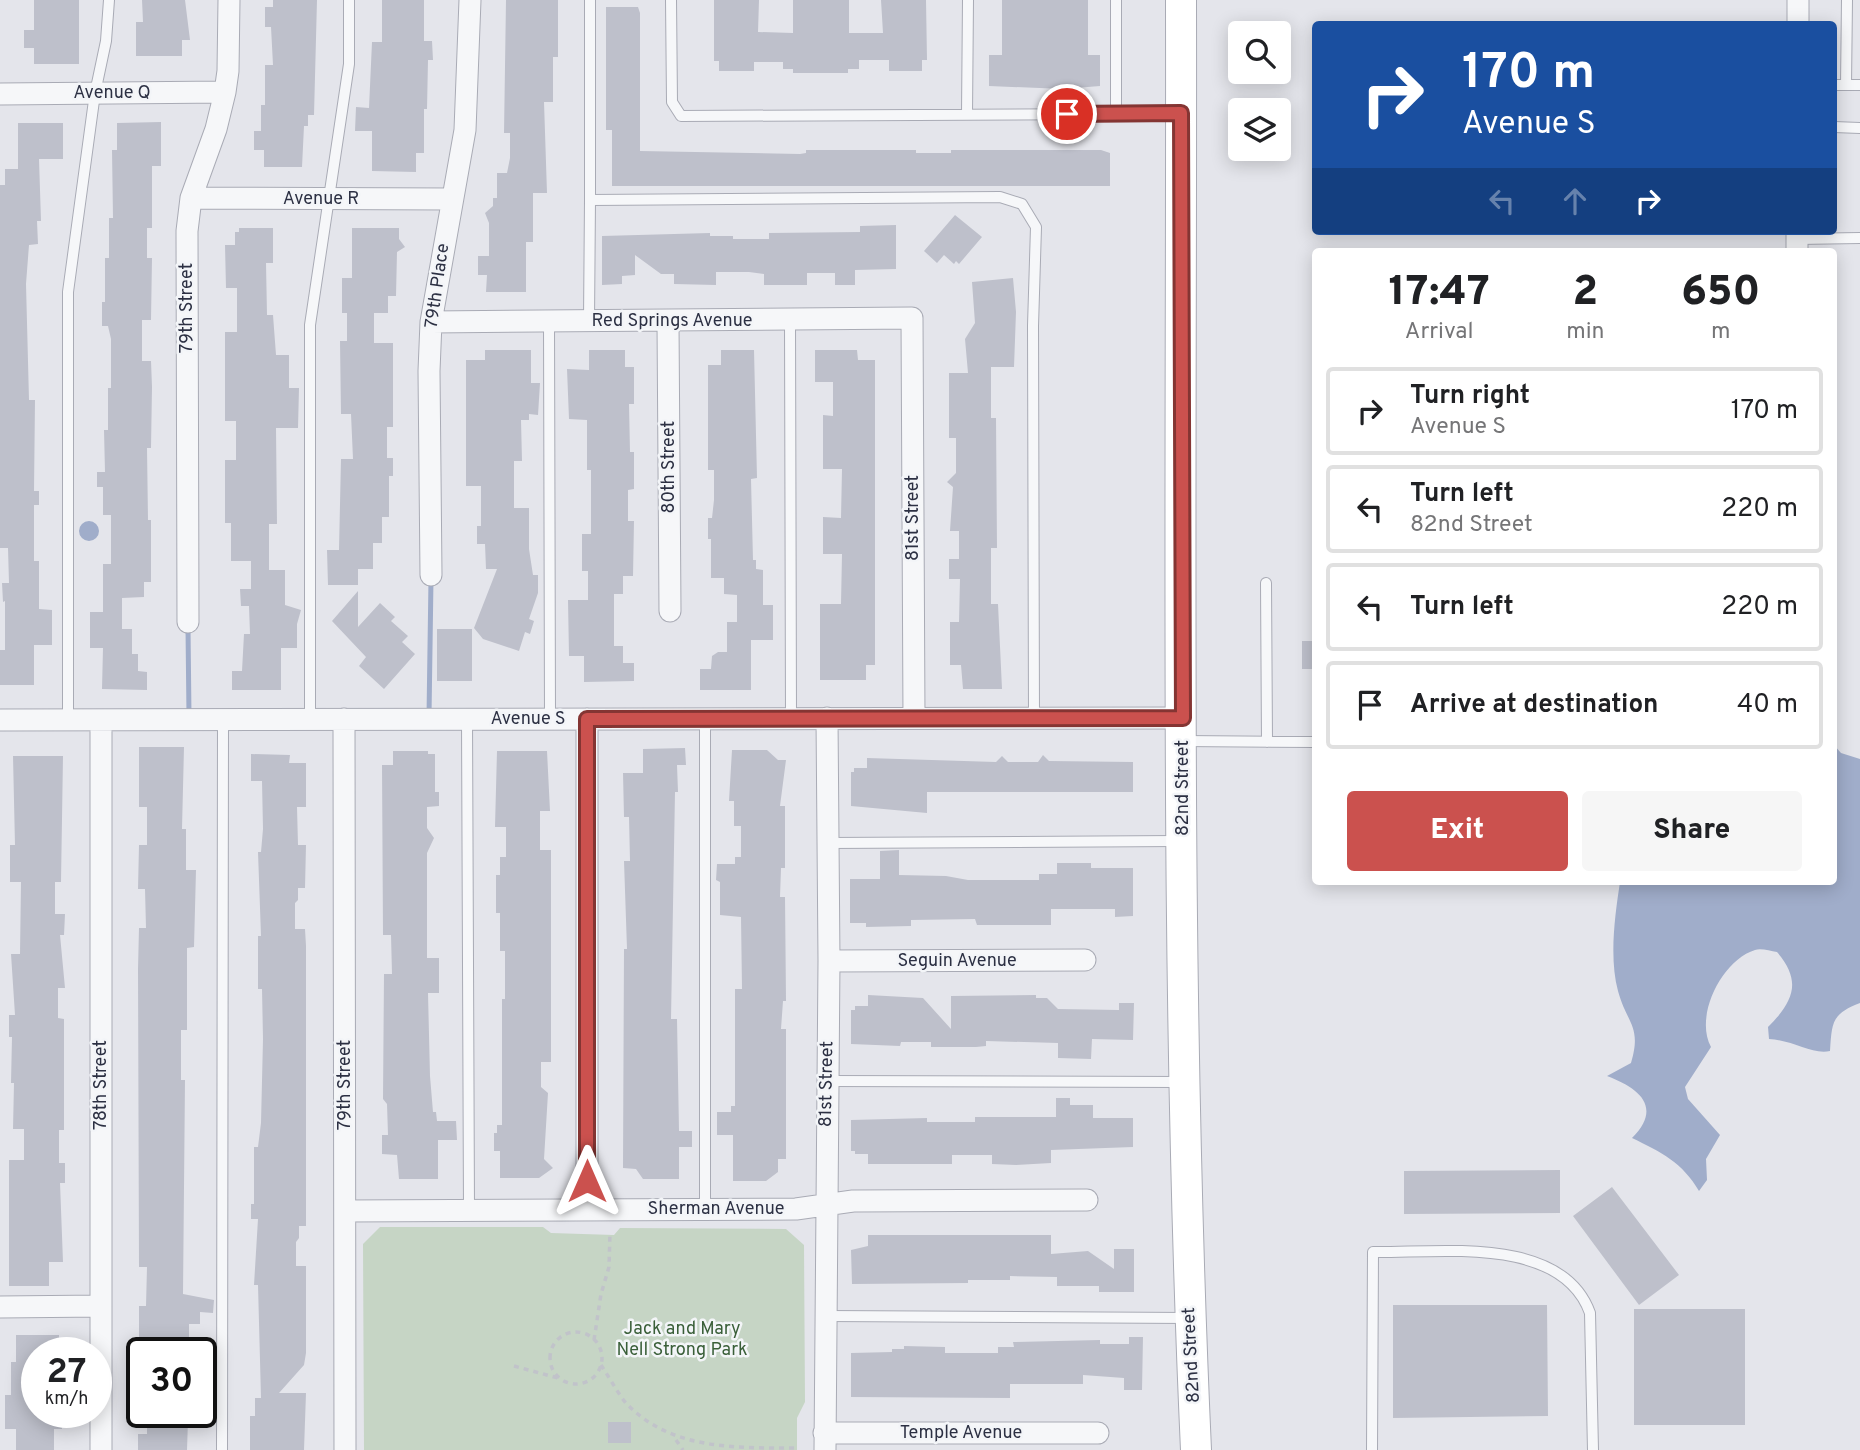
<!DOCTYPE html>
<html lang="en">
<head>
<meta charset="utf-8">
<style>
	body { margin:0; font-family:Overpass,sans-serif; background:#f6f6f6; color:#202124; height:100vh; display:flex; flex-direction:column; font-size:26px; white-space:nowrap }
	* { box-sizing:border-box; margin:0 }
	p { font-size:23px; color:#757577 }
	.icon { flex:none; width:38px; height:38px; fill:none; stroke:currentColor; stroke-width:2; stroke-linecap:round; stroke-linejoin:round }
	.map { position:relative; flex:1; overflow:hidden }
	.drawer { position:absolute; left:1312px; top:248px; width:525px; height:637px; display:flex; flex-direction:column; background:#fff; border-radius:7px; box-shadow:0 4px 18px #0003 }
	.drawer>* { flex:none }
	.top-card { position:absolute; left:1312px; top:21px; width:525px; height:214px; border-radius:7px; box-shadow:0 4px 18px #0003; background:#1a4fa0; color:#fff; overflow:hidden }
	.tools { position:absolute; left:1228px; top:21px; display:grid; gap:14px }
	.tools a { display:grid; place-items:center; width:63px; height:63px; border-radius:7px; background:#fff; box-shadow:0 4px 18px #0003; font-size:35px }
	.speed { position:absolute; left:21px; top:1337px; display:flex; gap:14px; font-size:35px; font-weight:700; text-align:center }
	.speed>* { display:grid; place-content:center; width:91px; height:91px; border-radius:50%; background:#fff; box-shadow:0 4px 18px #0003; line-height:1 }
	.speed small { font-size:18px; font-weight:400 }
	.speed .limit { border:4px solid #111; border-radius:10px; background:#fff; color:#111 }
	.pin { position:absolute; display:grid; place-items:center; width:60px; height:60px; color:#fff; margin:-30px; border:4px solid #fff; border-radius:50%; box-shadow:0 2px 7px #0007 }
	.me { position:absolute; width:77px; margin:-38px; rotate:0deg; stroke-linejoin:round; filter:drop-shadow(0 0 5px #0008) }
	.turn { display:flex; align-items:center; gap:24px; height:147px; padding:0 35px; font-size:32px }
	.turn .icon { width:91px; height:91px; stroke-width:2.5 }
	.turn b { display:block; font-size:49px; line-height:60px }
	.lanes { display:flex; align-items:center; height:66px; padding:0 35px; background:#0003; justify-content:center; gap:35px; direction:ltr }
	.lanes .off { opacity:.35 }
	.eta { display:flex; justify-content:space-evenly; align-items:center; height:119px; text-align:center }
	.eta b { font-size:42px; font-weight:800; line-height:49px }
	.primary-button { display:flex; gap:14px; margin-top:auto; padding:14px 35px }
	.primary-button a { flex:1; height:80px; border-radius:7px; background:#cb514e; color:#fff; font-size:28px; font-weight:800; line-height:80px; text-align:center }
	.primary-button a+a { background:#f6f6f6; color:#202124 }
	ul { padding:0; list-style:none }
	li { display:flex; align-items:center; gap:21px; height:88px; margin:0 14px 10px; padding:0 21px; border:4px solid #e0e0e0; border-radius:7px }
	li div { flex:1 }
	li b { display:block; font-size:26px }
	li em { font-style:normal }
	.map>svg:first-child { display:block }
	.green { fill:#c6d5c5 }
	.water { fill:#a0adca }
	.lines { fill:none; stroke-linecap:round; stroke-linejoin:round }
	.stream { stroke:#a0adca; stroke-width:5 }
	.building { fill:#bec0cb }
	.lane-casing { stroke:#a9abb5; stroke-width:12 }
	.street-casing { stroke:#a9abb5; stroke-width:23 }
	.secondary-casing { stroke:#a9abb5; stroke-width:32 }
	.path { stroke:#c1c3ca; stroke-width:3.5; stroke-dasharray:5 5; stroke-linecap:butt }
	.lane { stroke:#f6f7f9; stroke-width:10 }
	.street { stroke:#f6f7f9; stroke-width:21 }
	.secondary { stroke:#fff; stroke-width:30 }
	.route-casing { stroke:#843533; stroke-width:18 }
	.route { stroke:#cb514e; stroke-width:12 }
	.labels { text-anchor:middle; dominant-baseline:central; stroke-width:5; stroke-linejoin:round; paint-order:stroke }
	.street-label { font-size:18px; fill:#2c3043; stroke:#f3f5f8 }
	.park-label { font-size:18px; fill:#3a5f39; stroke:#f3f5f8 }
</style>
</head>
<body>
<div class="map">
<svg width="1860" height="1450" viewBox="0 0 1860 1450">
	<rect width="100%" height="100%" fill="#e4e5eb"/>
	<path class="green" d="M380,1227H543L551,1233L614,1235L620,1228L786,1229L804,1245L805,1402L797,1418V1450H364L363,1244Z"/>
	<path class="water" d="M79 531a10 10 0 1 1 20 0a10 10 0 1 1-20 0Z
		M1834,745L1841,753L1860,759V1003C1831,1014 1832,1023 1830,1051C1812,1055 1793,1040 1769,1039L1768,1027C1794,1001 1802,981 1777,952C1770,951 1761,948 1755,950C1722,960 1694,1016 1711,1047L1685,1087L1688,1099L1720,1135L1706,1159L1707,1180L1699,1191C1683,1163 1661,1152 1632,1138C1663,1107 1639,1088 1607,1076L1631,1063C1642,1026 1627,1024 1618,991C1609,958 1615,915 1620,882H1834Z"/>
	<g class="lines">
		<path class="stream" d="M188,628L189,716
			M429,716L431,579"/>
	</g>
	<path class="building" d="M34,0H79V64H34V48H24V30H34Z
		M142,0H185L190,40H182V56H136V22H143Z
		M273,0H317L314,115H308V126H304L302,167H264V150H254V131H261V105H265V65H273L271,27H265V7H273Z
		M382,0H424V41H432L433,60H428L427,109H424V153H416V172L372,171V131H355L356,107L369,108L372,42H382Z
		M506,0H558V57H553V102H544L547,193H533V242H526V292H486L487,275H478V256H489V223L485,213L493,206V198H497V173H507L510,158V133H504Z
		M714,0H759L758,32L793,33V0H849V33H883L881,0H926L927,60H922V71H889V60H859V69H848V73H793V69H783V62H754V71H719V61H714Z
		M1002,0H1088V55H1100V86L1063,89L989,86V55H1002Z
		M606,7H638L640,13V151L800,154L806,153V150H916V153H951V150H1101L1110,153V186H612V130H606Z
		M161,122V166H152V228H147V258H152L151,320H142V361H151L152,387L151,448H147L148,520H151V582H144V597L122,598V629H132V654H138V671L147,672V690L102,689L103,648H90V612H103V564H111V515H103V487H97V472H105L104,430H108V388H111V339L108,326H102V302H105V258H109V218H113L112,150H117V123Z
		M18,123H63V159H39L41,221H37L38,244L29,245L26,284L29,400H35L34,491H39V505H34V561H39V609L52,610V645H34V685H0V650H5V601L3,602L2,583H9L8,548H0V185H5V169H18Z
		M955,215L982,237L959,264L956,261L954,264L944,255L937,263L924,251Z
		M896,225V269L855,270V285H835V273H807V285H764V274L749,272H716V285L674,284V274H661L635,255V275L622,276V284L602,285V236L710,233V236H733V239H769V233L860,232V226Z
		M239,228H273V263H266L267,315H273L276,355H289V388H299L298,428H276L277,524H269V570H285V605L301,610L297,624V648H281V690H232V671H242L244,634H250L249,606H241L240,589H251V561H231V523H225V460H236V421H225V332H237V288H226L225,245H235V232H239Z
		M352,228H399V239L405,247L397,252L396,296H388V313H374V343H393V427H387V458H393V476H389V517H382V543H373V569H358V585H328L327,550H339L341,459H353L351,414H341L340,341H347V313H342V278H352Z
		M1013,278L1016,312L1014,367H991V418H996L997,548H991V604H998L1002,689H963L961,665H950V622H959L960,579H949V559H959V531H950L953,487L947,482L956,473V438H949V373H968L965,339L975,323L972,282Z
		M485,350H531V383H540L538,415L529,414V420H521L522,461H514V508H529V549L533,575H538V593L529,619L534,621L530,634L525,632L519,651L483,639L474,628L497,569H486L485,544H477V526H481V486H466V360H485Z
		M589,350H625V367H634V404H629L630,452H634V489L628,490V521H634L633,576H623V594H614V646H623V663H634V681L584,682V656H569L568,600H588V571H582V534H591V470H587V420L569,419L567,369L589,370Z
		M721,350H754L757,478L751,479L753,560H756V569L763,570V605H773V640H751V690H700V669H711L712,656L718,652H727V622H737V595L724,594V578H711V539H708V518H712L714,500V470H708V365H721Z
		M815,350H857L858,360H875V665H866V680H820V604H841L842,554H823V517L841,518L842,469H823V415L833,416V382H815Z
		M358,591V627L380,603L395,617L391,621L408,636L402,642L415,654L384,689L359,666L366,657L332,621Z
		M437,629H472V681H437Z
		M1302,641H1316V669H1302Z
		M139,747H184L182,829H186V870H196L194,947L187,948V1030H181V1080H185L183,1294L214,1300L213,1313L200,1312V1324H189V1344H184V1353H139V1306H146L147,1267H139L138,969L139,928H146L145,889H138L139,845H147V807H139Z
		M685,748L686,765H677L678,792H675L671,1019H677L679,1131H692V1147H679V1179H643L636,1169L623,1168L624,949H627L624,861H630L629,817H624L623,773H643V749Z
		M732,750H767L778,760H786L780,806H785V868H781L780,897H785L786,1001H783L781,1029H786V1159H778V1172L766,1181H733V1135H717V1112H731V1106H735V989H742L741,917L720,915V882L716,880L717,864H735V857H741V826H734V801H729Z
		M393,751H428V754H435V792H439V806L427,807V828L434,838L427,853V958H439V993H428L430,1076L433,1112H436L437,1121H456L457,1140H438V1179H399L397,1155L382,1154V1135H388L387,1104L383,1099L384,974H392L391,935H383L382,765H393Z
		M497,751H547L550,811H540V850H551V1062H541V1087L548,1093L544,1159L553,1168L539,1178H500V1151H494V1133H497V1125H502V999H505V951H500V913H496V875H500V857H506V827H495Z
		M251,754L290,755L289,763H306V807H297L298,845H306L305,888H298V900L295,903V929H305L306,946V1226H299V1238L296,1242V1266H306V1353L304,1365L279,1393H306L304,1450H250V1416H255V1398H261L258,1285H254L258,1219H251V1204H254V1147H258L261,1123L263,1039L262,989H258V936H261L258,852H261L263,829L262,781H251Z
		M1043,755L1049,761L1133,762V792H927V813L851,806V772H854V768H867V758L996,762L1002,756L1008,762H1038Z
		M13,756H63L61,882H55V914H65L64,935H60L65,988H58V1018L64,1019V1130H59V1163H65V1183H60L63,1262H49V1286H9V1160H24V1129H13L14,1083H11L12,1037H9V1015H15L11,954H20L21,882H10V845H15Z
		M899,850V875L946,876L968,880H1039V874H1057V863H1091V868H1133V916L1115,917V909H1051V925H977L975,919L911,920V926L866,927V923H850V879H880V851Z
		M868,995L923,998L951,1029V996L1036,995V998H1047L1058,1009L1119,1010V1003H1134L1133,1040L1092,1039L1091,1059L1058,1058V1043L986,1041V1046L976,1047H931V1042H901L900,1046L851,1044V1010H855V1006H868Z
		M1056,1098H1070V1105H1093V1118H1133V1147L1051,1150V1163L1016,1165L992,1164V1155H952V1164H868V1154H855V1151H851V1120L927,1118V1122H975V1117H1056Z
		M1560,1170V1213L1404,1214V1171Z
		M1612,1187L1679,1275L1639,1305L1573,1216Z
		M868,1235H1051V1254L1088,1251L1114,1269V1249H1134V1292H1099V1286H1057V1277L1010,1276V1280H968V1283L852,1284L851,1250L868,1246Z
		M1393,1305H1547L1548,1416L1393,1418Z
		M1634,1309H1745V1425H1634Z
		M16,1335H59V1353H37V1412H62V1429H54V1450H16V1429H5V1395H11V1362H16Z
		M1129,1337H1143L1142,1390H1124V1378L1083,1375V1384H1010V1398L851,1397V1353L892,1352V1349H904V1346L945,1347V1353H998V1347H1014L1013,1342L1100,1340V1344H1129Z
		M147,1419L188,1420L187,1450H138V1434H147Z
		M608,1422H631V1443H608Z"/>
	<g class="lines">
		<defs>
			<path id="lane" d="M590,0V200
				M671,0L672,102L681,116L1116,114
				M1116,0V114L1178,113
				M1834,85H1860
				M1846,85L1847,0
				M967,114L968,0
				M1834,127L1860,128
				M1797,239L1860,238
				M549,321L550,719
				M589,321L590,200L1000,197L1022,204L1036,227L1033,326L1034,718
				M790,321L791,719
				M1266,583L1267,742
				M310,719V325L349,64V0
				M467,719L469,1209
				M705,719V1209
				M68,720V292L95,93L106,41L109,0
				M1183,741L1316,742
				M828,843L1178,841
				M827,1081L1181,1082
				M825,1316L1189,1318
				M222,1450L223,719
				M1372,1450L1373,1252C1440,1253 1562,1235 1590,1313L1593,1450"/>
			<path id="street" d="M1798,24V0
				M0,94L225,92
				M191,198L451,199
				M1797,252V231
				M431,322L912,318L914,718
				M668,322L670,611
				M431,575L429,371L431,322L465,130L470,0
				M188,622L187,231L191,198L216,129L225,92L228,71L229,0
				M344,719L345,1450
				M587,719V1208
				M0,720L1183,718
				M101,720V1450
				M829,961L1085,960
				M345,1211L796,1209L853,1201L1087,1200
				M0,1307L101,1306
				M824,1433H1098
				M825,1450L829,961L827,718"/>
			<path id="secondary" d="M1181,0C1182,483 1174,967 1196,1450"/>
		</defs>
		<use href="#lane" class="lane-casing"/>
		<use href="#street" class="street-casing"/>
		<use href="#secondary" class="secondary-casing"/>
		<path class="path" d="M550 1358a26 26 0 1 1 52 0a26 26 0 1 1-52 0Z
			M594,1340L601,1294L609,1267L610,1233
			M601,1365C609,1377 616,1390 625,1402C669,1450 735,1448 797,1448
			M514,1366L558,1378
			M676,1440L683,1450"/>
		<use href="#lane" class="lane"/>
		<use href="#street" class="street"/>
		<use href="#secondary" class="secondary"/>
	</g>
	<g class="lines">
		<defs>
			<path id="route" d="M587,1181V719L1183,718L1181,113L1067,114"/>
		</defs>
		<use href="#route" class="route-casing"/>
		<use href="#route" class="route"/>
	</g>
	<g class="labels">
		<g class="street-label">
			<text x="112" y="93">Avenue Q</text>
			<text x="321" y="199">Avenue R</text>
			<text transform="translate(438 286) rotate(-82)">79th Place</text>
			<text transform="translate(187 308) rotate(-90)">79th Street</text>
			<text x="672" y="321">Red Springs Avenue</text>
			<text transform="translate(669 467) rotate(-90)">80th Street</text>
			<text transform="translate(913 518) rotate(-90)">81st Street</text>
			<text x="528" y="719">Avenue S</text>
			<text transform="translate(1183 788) rotate(-90)">82nd Street</text>
			<text x="957" y="961">Seguin Avenue</text>
			<text transform="translate(827 1084) rotate(-89)">81st Street</text>
			<text transform="translate(101 1085) rotate(-90)">78th Street</text>
			<text transform="translate(345 1085) rotate(-90)">79th Street</text>
			<text x="716" y="1209">Sherman Avenue</text>
			<text transform="translate(1192 1355) rotate(-93)">82nd Street</text>
			<text x="961" y="1433">Temple Avenue</text>
		</g>
		<g class="park-label">
			<text x="682" y="1329">Jack and Mary<tspan x="682" dy="21">Nell Strong Park</tspan></text>
		</g>
	</g>
</svg>
<div class="tools">
<a><svg class="icon" aria-label="search" viewBox="0 0 24 24"><circle cx="10" cy="10" r="6"/><path d="M15 15l6 6"/></svg></a>
<a><svg class="icon" aria-label="layers" viewBox="0 0 24 24"><path d="M12 4l9 5-9 5-9-5zM3 14l9 5 9-5"/></svg></a>
</div>
<div class="speed"><div>27<small>km/h</small></div><div class="limit">30</div></div>
<div class="pin" style="left:1067px;top:114px;background:#d93025"><svg class="icon" aria-label="arrive" viewBox="0 0 24 24"><path d="M6 21V4h12l-3 4 3 4H6"/></svg></div>
<svg class="me" style="left:587px;top:1181px" viewBox="-20 -20 40 40"><path d="M0-17L14 15 0 8-14 15z" fill="#cb514e" stroke="#fff" stroke-width="4"/></svg>
<div class="top-card">
<div class="turn"><svg class="icon" aria-label="right" viewBox="0 0 24 24"><path d="M7 20v-9h11M14 6l5 5-5 5"/></svg><div><b>170 m</b>Avenue S</div></div>
<div class="lanes"><svg class="icon off" aria-label="left" viewBox="0 0 24 24"><path d="M17 20v-9H6M10 6l-5 5 5 5"/></svg><svg class="icon off" aria-label="ahead" viewBox="0 0 24 24"><path d="M12 20V5M6 11l6-6 6 6"/></svg><svg class="icon" aria-label="right" viewBox="0 0 24 24"><path d="M7 20v-9h11M14 6l5 5-5 5"/></svg></div>
</div>
<section class="drawer">
<div class="eta">
<div><b>17:47</b><p>Arrival</p></div>
<div><b>2</b><p>min</p></div>
<div><b>650</b><p>m</p></div>
</div>
<ul>
<li><svg class="icon" aria-label="right" viewBox="0 0 24 24"><path d="M7 20v-9h11M14 6l5 5-5 5"/></svg><div><b>Turn right</b><p>Avenue S</p></div><em>170 m</em></li>
<li><svg class="icon" aria-label="left" viewBox="0 0 24 24"><path d="M17 20v-9H6M10 6l-5 5 5 5"/></svg><div><b>Turn left</b><p>82nd Street</p></div><em>220 m</em></li>
<li><svg class="icon" aria-label="left" viewBox="0 0 24 24"><path d="M17 20v-9H6M10 6l-5 5 5 5"/></svg><div><b>Turn left</b></div><em>220 m</em></li>
<li><svg class="icon" aria-label="arrive" viewBox="0 0 24 24"><path d="M6 21V4h12l-3 4 3 4H6"/></svg><div><b>Arrive at destination</b></div><em>40 m</em></li>
</ul>
<div class="primary-button"><a>Exit</a><a>Share</a></div>
</section>
</div>
</body>
</html>
